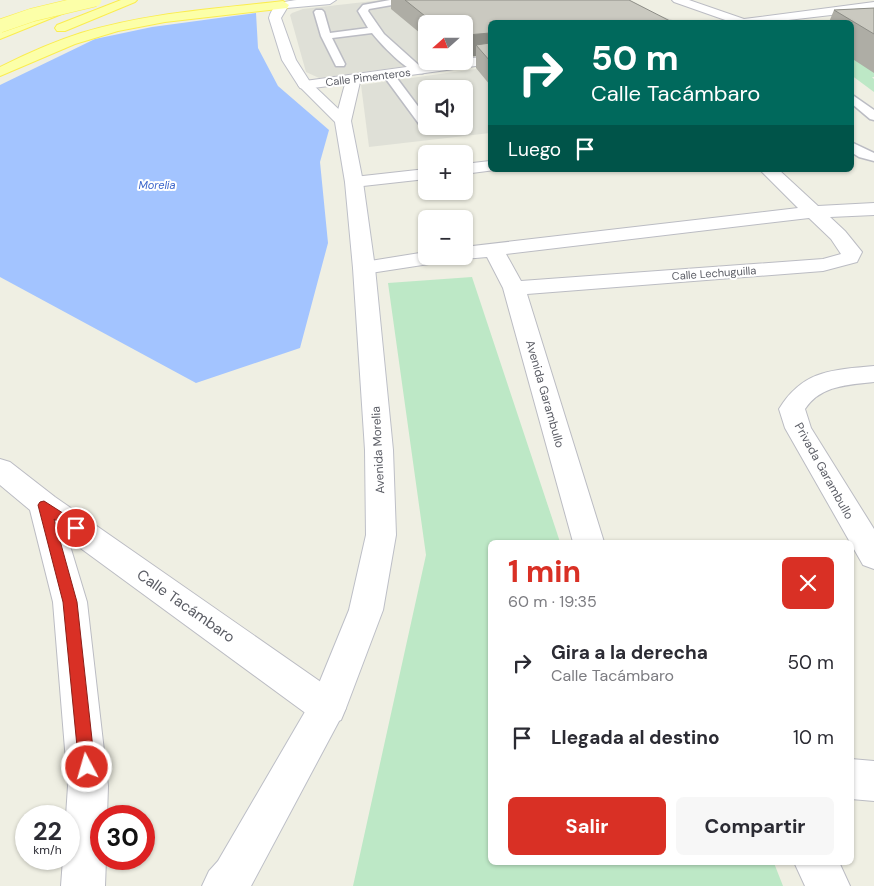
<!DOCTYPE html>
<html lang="es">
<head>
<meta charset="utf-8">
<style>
	body { margin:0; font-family:"DM Sans",sans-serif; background:#f7f7f7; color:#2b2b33; height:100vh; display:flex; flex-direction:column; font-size:19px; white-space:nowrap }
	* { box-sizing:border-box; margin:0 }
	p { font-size:16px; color:#7c7c81 }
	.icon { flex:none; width:28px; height:28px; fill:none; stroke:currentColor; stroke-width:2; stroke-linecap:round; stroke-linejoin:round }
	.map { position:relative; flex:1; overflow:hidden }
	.panel { position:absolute; left:488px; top:540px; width:366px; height:325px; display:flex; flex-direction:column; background:#fff; border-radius:8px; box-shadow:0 1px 4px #0004 }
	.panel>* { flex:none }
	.top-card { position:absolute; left:488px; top:20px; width:366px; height:152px; border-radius:8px; box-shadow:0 1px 4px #0004; background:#00695c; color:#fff; overflow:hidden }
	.needle { width:32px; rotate:249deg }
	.buttons { position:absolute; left:418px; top:15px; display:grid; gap:10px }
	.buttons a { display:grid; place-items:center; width:55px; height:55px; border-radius:8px; background:#fff; box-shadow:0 1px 4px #0004; font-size:25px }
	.speed { position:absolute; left:15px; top:805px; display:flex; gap:10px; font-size:25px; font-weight:700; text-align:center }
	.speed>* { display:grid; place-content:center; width:65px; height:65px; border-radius:50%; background:#fff; box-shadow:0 1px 4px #0004; line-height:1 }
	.speed small { font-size:12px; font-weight:400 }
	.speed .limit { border:8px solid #d22; background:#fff; color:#111 }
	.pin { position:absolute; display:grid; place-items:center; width:42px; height:42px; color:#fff; margin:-21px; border:2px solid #fff; border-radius:50%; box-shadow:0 1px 5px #0007 }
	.me { position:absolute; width:55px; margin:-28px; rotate:354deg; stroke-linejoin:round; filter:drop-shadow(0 0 4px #0008) }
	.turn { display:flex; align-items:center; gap:18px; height:105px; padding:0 20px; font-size:22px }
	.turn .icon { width:65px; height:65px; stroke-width:2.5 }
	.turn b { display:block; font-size:35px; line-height:42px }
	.then { display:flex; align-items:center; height:48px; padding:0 20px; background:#0003; gap:10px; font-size:19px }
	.round { display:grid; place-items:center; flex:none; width:52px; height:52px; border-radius:8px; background:#f7f7f7 }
	.headline { display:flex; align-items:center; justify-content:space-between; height:85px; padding:0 20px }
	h1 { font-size:30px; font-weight:700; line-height:38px; color:#d93025 }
	.action { display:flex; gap:10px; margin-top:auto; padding:10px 20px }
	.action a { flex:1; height:58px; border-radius:8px; background:#d93025; color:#fff; font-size:20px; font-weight:700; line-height:58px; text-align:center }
	.action a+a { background:#f7f7f7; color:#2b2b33 }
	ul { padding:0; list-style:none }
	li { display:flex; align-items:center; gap:15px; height:75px; padding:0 20px }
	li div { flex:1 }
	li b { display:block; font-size:19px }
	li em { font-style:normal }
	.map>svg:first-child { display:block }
	.industrial { fill:#dfe0d7; fill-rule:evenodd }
	.green { fill:#bde8c6 }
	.water { fill:#a3c4ff }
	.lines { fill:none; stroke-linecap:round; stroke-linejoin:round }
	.service-casing { stroke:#bbbcc3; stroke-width:3 }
	.minor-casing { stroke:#bbbcc3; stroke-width:2 }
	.secondary-casing { stroke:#bdbfc7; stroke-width:2 }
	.primary-casing { stroke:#fbed4f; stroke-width:2 }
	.service { fill:#fff; fill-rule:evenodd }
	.minor { fill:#fff; fill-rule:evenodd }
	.secondary { fill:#fff; fill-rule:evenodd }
	.primary { fill:#fcffa8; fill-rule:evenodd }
	.primary-bridge-casing { stroke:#fbed4f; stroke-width:14; stroke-linecap:butt }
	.primary-bridge { stroke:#fcffa8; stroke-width:13 }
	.wall { fill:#aeada5 }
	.shaded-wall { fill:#8d8d86 }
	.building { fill:#cac9c0; stroke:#8d8d86 }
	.route { fill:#d93025; stroke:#8d1f18 }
	.labels { text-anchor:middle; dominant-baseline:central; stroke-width:4; stroke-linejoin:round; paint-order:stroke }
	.far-street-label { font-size:11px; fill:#5b5d65; stroke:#fff }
	.far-water-label { font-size:11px; font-style:italic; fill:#3c66cb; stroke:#fff }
	.street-label { font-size:12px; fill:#5b5d65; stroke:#fff }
	.near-street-label { font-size:15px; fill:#5b5d65; stroke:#fff }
</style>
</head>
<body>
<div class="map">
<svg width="874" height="886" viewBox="0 0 874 886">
	<rect width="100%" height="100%" fill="#efefe3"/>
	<path class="industrial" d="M382,0H618L678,22H490V55L464,58V24H426V61H443L319,78L306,72L290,15L292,13L303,9Z
		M490,67V133L369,147L361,85ZM426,89H464V126H426Z"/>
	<path class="green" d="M874,54V77H872L874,79V92L851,75V55Z
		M472,277L560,542H490V862L774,863L783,886H353L426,555L388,283Z"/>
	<path class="water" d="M256,13L258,48L278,86L329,130L320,162L328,243L300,348L196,383L0,277V85L95,39L152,27Z"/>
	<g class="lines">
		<defs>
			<path id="service" d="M390,0H411L409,2L369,9L368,11L384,34L423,69L425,71L423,73C410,76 380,43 372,33L332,38L345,64L344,66H336L321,36L314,12L316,10H322L324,12L330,33L368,28L358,11L363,5Z
				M389,72L393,73L426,117V126H431L430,128H422L383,75Z
				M851,94L874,110V120L870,119L851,103Z
				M851,142L874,153V161L859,157L851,152Z"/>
			<path id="minor" d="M672,0H689L744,19L874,2V10L771,22H731L674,2Z
				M490,56V64L360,82L351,121L349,124H337L335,121L345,84L305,89L300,88L298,85L300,82L305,81L450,61H464V59Z
				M490,161V170H495L464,174V164Z
				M426,169V179L354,187L348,186L345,182L348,178L354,177Z
				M760,170H779L818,206L874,203V215L830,217L845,231L862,252L857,262L823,271L527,294L604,542H573L503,288L487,257L464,259L456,256H464V247L798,208ZM809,218L831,239L841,254L823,259L521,281L506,254Z
				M426,252V256H452L449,260L442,262L364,274L356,273L353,268L356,263L364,262Z
				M874,366V382C848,385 821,385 805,409L811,428L874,529V569L863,565L785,428L779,409C803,370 832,370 874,366Z
				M0,459L10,462L55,497L341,696L346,708L341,720L328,725L315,720L68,539L87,602L108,786L107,816H101V859H106L105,886H61L63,859H69V816H66L68,786L53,602L30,510L0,485Z
				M851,759L874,761V801L851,799Z
				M794,862H839L850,886H805Z"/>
			<path id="secondary" d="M297,0H336L330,4L287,8L281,18L296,60L310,82L351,121L363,182L375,268L393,450L396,535L383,610L346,708L251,886H202L209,871L218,861L313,698L349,610L366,535L365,450L353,268L345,182L335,122L298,85L282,60L269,18C273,3 282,2 297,0Z"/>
			<path id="primary" d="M121,0H137L135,2L65,31H57L55,28L57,25Z
				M283,1L289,5L287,8L165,22L118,31L75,44L0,76V67C26,54 53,42 81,33C146,13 215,9 283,1Z
				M65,4L71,8L69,11L0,39V30Z"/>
		</defs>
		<use href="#service" class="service-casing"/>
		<use href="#minor" class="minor-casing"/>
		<use href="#secondary" class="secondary-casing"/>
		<use href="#primary" class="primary-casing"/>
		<use href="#service" class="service"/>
		<use href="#minor" class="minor"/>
		<use href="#secondary" class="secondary"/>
		<use href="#primary" class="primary"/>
		<defs>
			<path id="primary-bridge" d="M0,26L32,15L95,0"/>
		</defs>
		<use href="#primary-bridge" class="primary-bridge-casing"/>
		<use href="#primary-bridge" class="primary-bridge"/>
	</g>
	<path class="wall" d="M391,0H629L490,22V85L476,68V56L467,57L464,53V24H426V38L391,9Z
		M874,8V73L851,58V22H829L834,10Z"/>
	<path class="shaded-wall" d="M490,33V55L476,45V56L467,57V35Z"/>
	<path class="building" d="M405,0H629L672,22H490V33L467,35L464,32V24H435Z
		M874,8V34L834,10Z
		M490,43V61L476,45Z"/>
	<path class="route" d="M44,501L80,524L82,528L80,531H71L54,519L77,602L95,767L92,773L87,775L81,773L79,767L63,602L38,505L40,502Z"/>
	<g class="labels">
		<g class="far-street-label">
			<text transform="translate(368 77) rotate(-7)">Calle Pimenteros</text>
			<text transform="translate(714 273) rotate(-4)">Calle Lechuguilla</text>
		</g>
		<g class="far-water-label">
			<text x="157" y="185">Morelia</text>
		</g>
		<g class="street-label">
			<text transform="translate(545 394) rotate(74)">Avenida Garambullo</text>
			<text transform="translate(378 450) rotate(-93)">Avenida Morelia</text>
			<text transform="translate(824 471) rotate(61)">Privada Garambullo</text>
		</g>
		<g class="near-street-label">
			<text transform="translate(186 606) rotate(35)">Calle Tacámbaro</text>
		</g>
	</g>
</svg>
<div class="buttons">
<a><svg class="needle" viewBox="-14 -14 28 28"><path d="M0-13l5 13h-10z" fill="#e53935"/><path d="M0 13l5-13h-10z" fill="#7c7c81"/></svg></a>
<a><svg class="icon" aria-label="sound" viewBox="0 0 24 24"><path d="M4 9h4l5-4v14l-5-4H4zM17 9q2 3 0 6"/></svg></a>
<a>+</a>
<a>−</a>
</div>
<div class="speed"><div>22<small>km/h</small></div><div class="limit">30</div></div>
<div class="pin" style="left:76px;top:528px;background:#d93025"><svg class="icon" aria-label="arrive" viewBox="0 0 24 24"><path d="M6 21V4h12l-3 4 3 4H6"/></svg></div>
<svg class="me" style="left:87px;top:767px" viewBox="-20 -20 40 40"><circle r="17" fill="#d93025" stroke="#fff" stroke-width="3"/><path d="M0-11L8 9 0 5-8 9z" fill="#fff"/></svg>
<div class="top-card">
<div class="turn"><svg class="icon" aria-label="right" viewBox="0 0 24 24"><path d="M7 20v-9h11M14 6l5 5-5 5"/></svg><div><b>50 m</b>Calle Tacámbaro</div></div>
<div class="then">Luego<svg class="icon" aria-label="arrive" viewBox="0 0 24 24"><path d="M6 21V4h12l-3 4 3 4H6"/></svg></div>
</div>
<section class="panel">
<div class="headline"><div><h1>1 min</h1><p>60 m · 19:35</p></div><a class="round" style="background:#d93025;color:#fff"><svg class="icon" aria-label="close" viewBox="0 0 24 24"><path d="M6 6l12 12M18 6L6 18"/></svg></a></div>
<ul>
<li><svg class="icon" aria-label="right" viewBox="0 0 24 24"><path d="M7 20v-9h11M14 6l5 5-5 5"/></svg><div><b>Gira a la derecha</b><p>Calle Tacámbaro</p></div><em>50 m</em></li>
<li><svg class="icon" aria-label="arrive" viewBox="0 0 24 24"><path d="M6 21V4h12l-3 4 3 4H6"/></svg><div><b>Llegada al destino</b></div><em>10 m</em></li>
</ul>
<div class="action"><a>Salir</a><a>Compartir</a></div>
</section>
</div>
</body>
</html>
